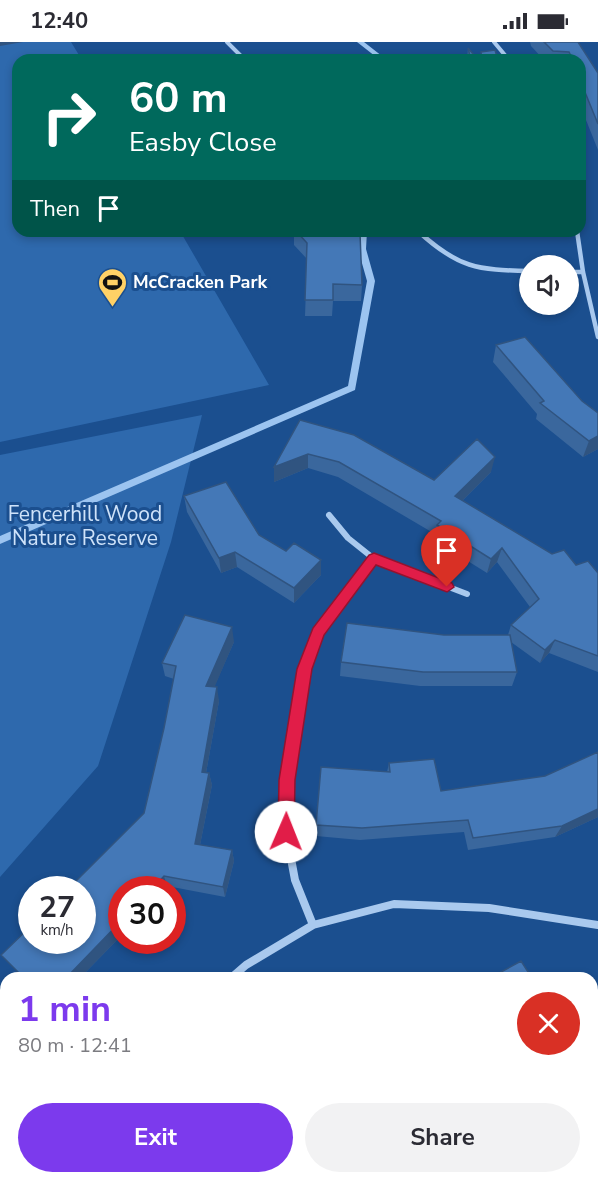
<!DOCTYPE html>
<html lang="en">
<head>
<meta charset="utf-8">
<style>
	body { margin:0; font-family:"Nunito Sans",sans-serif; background:#f2f2f3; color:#2b2b33; height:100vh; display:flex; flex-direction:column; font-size:22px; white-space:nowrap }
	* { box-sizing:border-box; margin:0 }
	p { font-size:20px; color:#7c7c81 }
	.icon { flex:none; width:33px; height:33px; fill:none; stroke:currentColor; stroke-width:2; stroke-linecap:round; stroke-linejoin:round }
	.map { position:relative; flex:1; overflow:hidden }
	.drawer { position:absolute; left:0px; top:930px; width:598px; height:212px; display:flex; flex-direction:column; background:#fff; border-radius:18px 18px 0 0; box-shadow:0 3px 9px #0003 }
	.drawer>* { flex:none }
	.hud { position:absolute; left:12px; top:12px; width:574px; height:183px; border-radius:18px; box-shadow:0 3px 9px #0003; background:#00695c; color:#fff; overflow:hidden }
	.buttons { position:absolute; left:519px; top:213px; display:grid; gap:12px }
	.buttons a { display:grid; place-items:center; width:60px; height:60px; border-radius:50%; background:#fff; box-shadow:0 3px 9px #0003; font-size:30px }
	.speed { position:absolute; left:18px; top:834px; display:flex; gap:12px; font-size:30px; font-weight:700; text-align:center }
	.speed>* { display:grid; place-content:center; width:78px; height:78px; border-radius:50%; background:#fff; box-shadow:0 3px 9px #0003; line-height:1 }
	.speed small { font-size:15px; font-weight:400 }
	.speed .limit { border:9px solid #d22; background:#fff; color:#111 }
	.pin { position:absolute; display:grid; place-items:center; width:51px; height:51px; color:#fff; margin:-62px -26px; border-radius:50% 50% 50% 0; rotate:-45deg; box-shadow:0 0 6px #0007 }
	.pin .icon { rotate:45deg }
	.me { position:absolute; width:66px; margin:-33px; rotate:1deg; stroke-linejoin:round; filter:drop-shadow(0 0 4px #0008) }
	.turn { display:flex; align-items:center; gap:21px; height:126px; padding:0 18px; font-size:27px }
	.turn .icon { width:78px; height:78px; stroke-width:2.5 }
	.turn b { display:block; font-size:42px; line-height:51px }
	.then { display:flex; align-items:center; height:57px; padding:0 18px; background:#0003; gap:12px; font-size:22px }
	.round { display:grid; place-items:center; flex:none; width:63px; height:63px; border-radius:32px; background:#f2f2f3 }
	.head { display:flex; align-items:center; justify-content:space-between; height:102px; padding:0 18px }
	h1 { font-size:36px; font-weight:700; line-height:45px; color:#7c3aed }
	.primary-button { display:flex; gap:12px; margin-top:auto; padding:12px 18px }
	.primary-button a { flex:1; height:69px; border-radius:36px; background:#7c3aed; color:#fff; font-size:24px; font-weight:700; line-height:69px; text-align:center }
	.primary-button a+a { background:#f2f2f3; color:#2b2b33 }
	.status { display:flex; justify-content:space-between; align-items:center; height:42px; padding:0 30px; background:#fff; direction:ltr }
	.status svg { height:16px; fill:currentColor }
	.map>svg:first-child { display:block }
	.green { fill:#2e69ad }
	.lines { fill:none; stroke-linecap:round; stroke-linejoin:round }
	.stream { fill:#9cc4f0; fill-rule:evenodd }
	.minor-far3 { stroke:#a9c9ee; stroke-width:4 }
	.minor-far2 { stroke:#a9c9ee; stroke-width:4.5 }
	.minor-far1 { stroke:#a9c9ee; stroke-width:6 }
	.minor { stroke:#a9c9ee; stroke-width:8 }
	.wall { fill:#3a679d }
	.shaded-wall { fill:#305480 }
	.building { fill:#4478b7; stroke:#305480; stroke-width:1.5 }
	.route { fill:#e11d48; stroke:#92132f; stroke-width:1.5 }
	.labels { text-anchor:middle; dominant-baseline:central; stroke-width:6; stroke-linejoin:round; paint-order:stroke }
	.far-poi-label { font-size:18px; font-weight:bold; fill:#fff; stroke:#1b4f8f; text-anchor:start }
	.park-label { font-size:21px; fill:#cfe3fa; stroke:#1b4f8f }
</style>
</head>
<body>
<div class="status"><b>12:40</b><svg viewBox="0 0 49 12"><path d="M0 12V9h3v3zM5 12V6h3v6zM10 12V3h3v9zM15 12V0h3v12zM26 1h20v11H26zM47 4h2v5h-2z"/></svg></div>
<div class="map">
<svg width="598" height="1141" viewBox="0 0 598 1141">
	<rect width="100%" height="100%" fill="#1b4f8f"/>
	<path class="green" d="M0,0H71L82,18H18V189H180L269,343L0,400Z
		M202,373L171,500L98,724L0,835V413Z"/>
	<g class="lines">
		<path class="stream" d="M357,0H364L387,18H380Z
			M359,189H367L366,207L375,239L355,348L0,502V494L348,344L367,239L358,207Z"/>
		<path class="minor-far3" d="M227,0L245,18
			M494,0L509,18"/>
		<path class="minor-far2" d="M418,189C458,226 477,228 530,229
			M577,189L583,230L598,295
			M568,230H583"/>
		<path class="minor-far1" d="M329,473L348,496L373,516L467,552
			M287,740L305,627L318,590L373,516"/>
		<path class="minor" d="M287,738L286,790L295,838L313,883
			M231,936L246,923L313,883L394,862L489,866L598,883
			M50,1141L54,1136"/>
	</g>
	<path class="wall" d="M530,0H578L598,31V108L580,63V18H544L531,4Z
		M468,6L478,18H467Z
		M294,189H358L362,243L361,259H333L332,274H305L307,217L294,203Z
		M496,303L582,359L598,371V407L583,415L536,377L537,372L493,320Z
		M300,378L434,438L491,430L462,459L552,512L598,531V630L549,611L540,621L511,600L517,630L512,644H420L340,634L341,620L444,593H508L511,583L530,565L497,520L487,531L434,498L435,492L338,435L308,426L274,440V425Z
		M184,454L259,493L321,533L294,561L237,525L221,531L187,470Z
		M234,600L214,645L219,659L206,731H209L212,743L200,803L232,808L234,819L225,855L167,844L122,848V893L80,936H18L144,771L164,686L174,637L165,634L162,621Z
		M598,710V775L555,795L468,808L464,790L360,798L316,794V783L387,730L389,721L441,749L545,734Z
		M598,1114V1141H549L547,1136H592V1116Z"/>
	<path class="shaded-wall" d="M0,0H23L0,4Z
		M598,394V407L583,415L589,399Z
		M308,412V426L274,440V425Z
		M495,415L491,430L452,469L455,454Z
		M502,506L497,520L487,531L491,517Z
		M235,510L237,525L221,531L219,516Z
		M321,518V533L294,561V546Z
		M232,585L234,600L209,658L206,644Z
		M555,598L549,611L540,621L545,608Z
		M217,645L219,659L204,742L202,730Z
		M209,731L212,743L198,813L195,802Z
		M598,767V775L555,795L562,784Z
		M232,808L234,819L225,855L223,845Z
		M164,834L167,844L164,848H151Z
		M122,878V893L80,936H66Z
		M6,1031V1046L0,1052V1037Z"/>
	<path class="building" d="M544,0H578L598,31V82L580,38V18H573L569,10L553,9Z
		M468,6L478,18H471Z
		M495,8L498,18H482L481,10Z
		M296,189H358L360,191L362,243L333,242V258H305L307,201Z
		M525,295L582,359L598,371V394L589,399L540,361L544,359L496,303Z
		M300,378L354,393L434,438L477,397L495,415L455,454L552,512L564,508L576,523L588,519L598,531V614L555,598L545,608L511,583L539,557L502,506L491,517L437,483L441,479L339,420L308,412L274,425Z
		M226,440L259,493L286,509L294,501L321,518L294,546L235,510L219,516L184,454Z
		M185,573L232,585L206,644L217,645L202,730L209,731L195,802L232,808L223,845L164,834L151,848H122V878L66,936H18L21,933L1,913L32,883V898H82V848H67L144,771L164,686L176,624L162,621Z
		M347,581L444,593H510L517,630H423L341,620Z
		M598,710V767L562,784L473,796L468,778L362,786L316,783L321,725L390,730L389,721L434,717L441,749L545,734Z
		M521,919L532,936H490Z
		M6,948V1031L0,1037V954Z
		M598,1115V1141H559L557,1136H592V1117Z"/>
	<path class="route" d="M374,511L452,541L454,545L447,550L376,523L324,593L312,627L295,738L294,790L292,796L286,798L280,796L278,790L279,738L297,627L313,586L369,513Z"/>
	<defs>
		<symbol id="stadium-pin" viewBox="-11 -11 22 30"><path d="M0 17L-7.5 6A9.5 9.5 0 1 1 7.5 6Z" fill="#ffd166" stroke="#1b4f8f"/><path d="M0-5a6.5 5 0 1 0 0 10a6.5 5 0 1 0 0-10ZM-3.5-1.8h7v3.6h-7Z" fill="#111"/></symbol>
	</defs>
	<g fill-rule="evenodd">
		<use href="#stadium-pin" x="96" y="224" width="33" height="45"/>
	</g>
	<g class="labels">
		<g class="far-poi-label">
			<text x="133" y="240">McCracken Park</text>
		</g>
		<g class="park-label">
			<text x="85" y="472">Fencerhill Wood<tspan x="85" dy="24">Nature Reserve</tspan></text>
		</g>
	</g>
</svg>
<div class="buttons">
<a><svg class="icon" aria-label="sound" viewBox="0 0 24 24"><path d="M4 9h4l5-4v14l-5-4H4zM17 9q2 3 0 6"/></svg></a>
</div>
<div class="speed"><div>27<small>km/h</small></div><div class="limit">30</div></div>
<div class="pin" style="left:447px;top:545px;background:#d93025"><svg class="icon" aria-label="arrive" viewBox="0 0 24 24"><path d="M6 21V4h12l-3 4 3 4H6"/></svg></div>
<svg class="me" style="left:286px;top:790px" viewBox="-20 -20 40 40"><circle r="19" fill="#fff"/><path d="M0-13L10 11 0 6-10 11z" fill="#e11d48"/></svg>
<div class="hud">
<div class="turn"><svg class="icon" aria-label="right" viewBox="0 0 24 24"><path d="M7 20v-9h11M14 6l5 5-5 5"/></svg><div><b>60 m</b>Easby Close</div></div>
<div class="then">Then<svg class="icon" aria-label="arrive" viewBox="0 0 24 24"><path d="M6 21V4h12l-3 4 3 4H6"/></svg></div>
</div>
<section class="drawer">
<div class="head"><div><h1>1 min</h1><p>80 m · 12:41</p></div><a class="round" style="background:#d93025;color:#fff"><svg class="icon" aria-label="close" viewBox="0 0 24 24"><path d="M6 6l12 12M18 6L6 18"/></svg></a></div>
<div class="primary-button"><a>Exit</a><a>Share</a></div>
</section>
</div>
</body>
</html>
